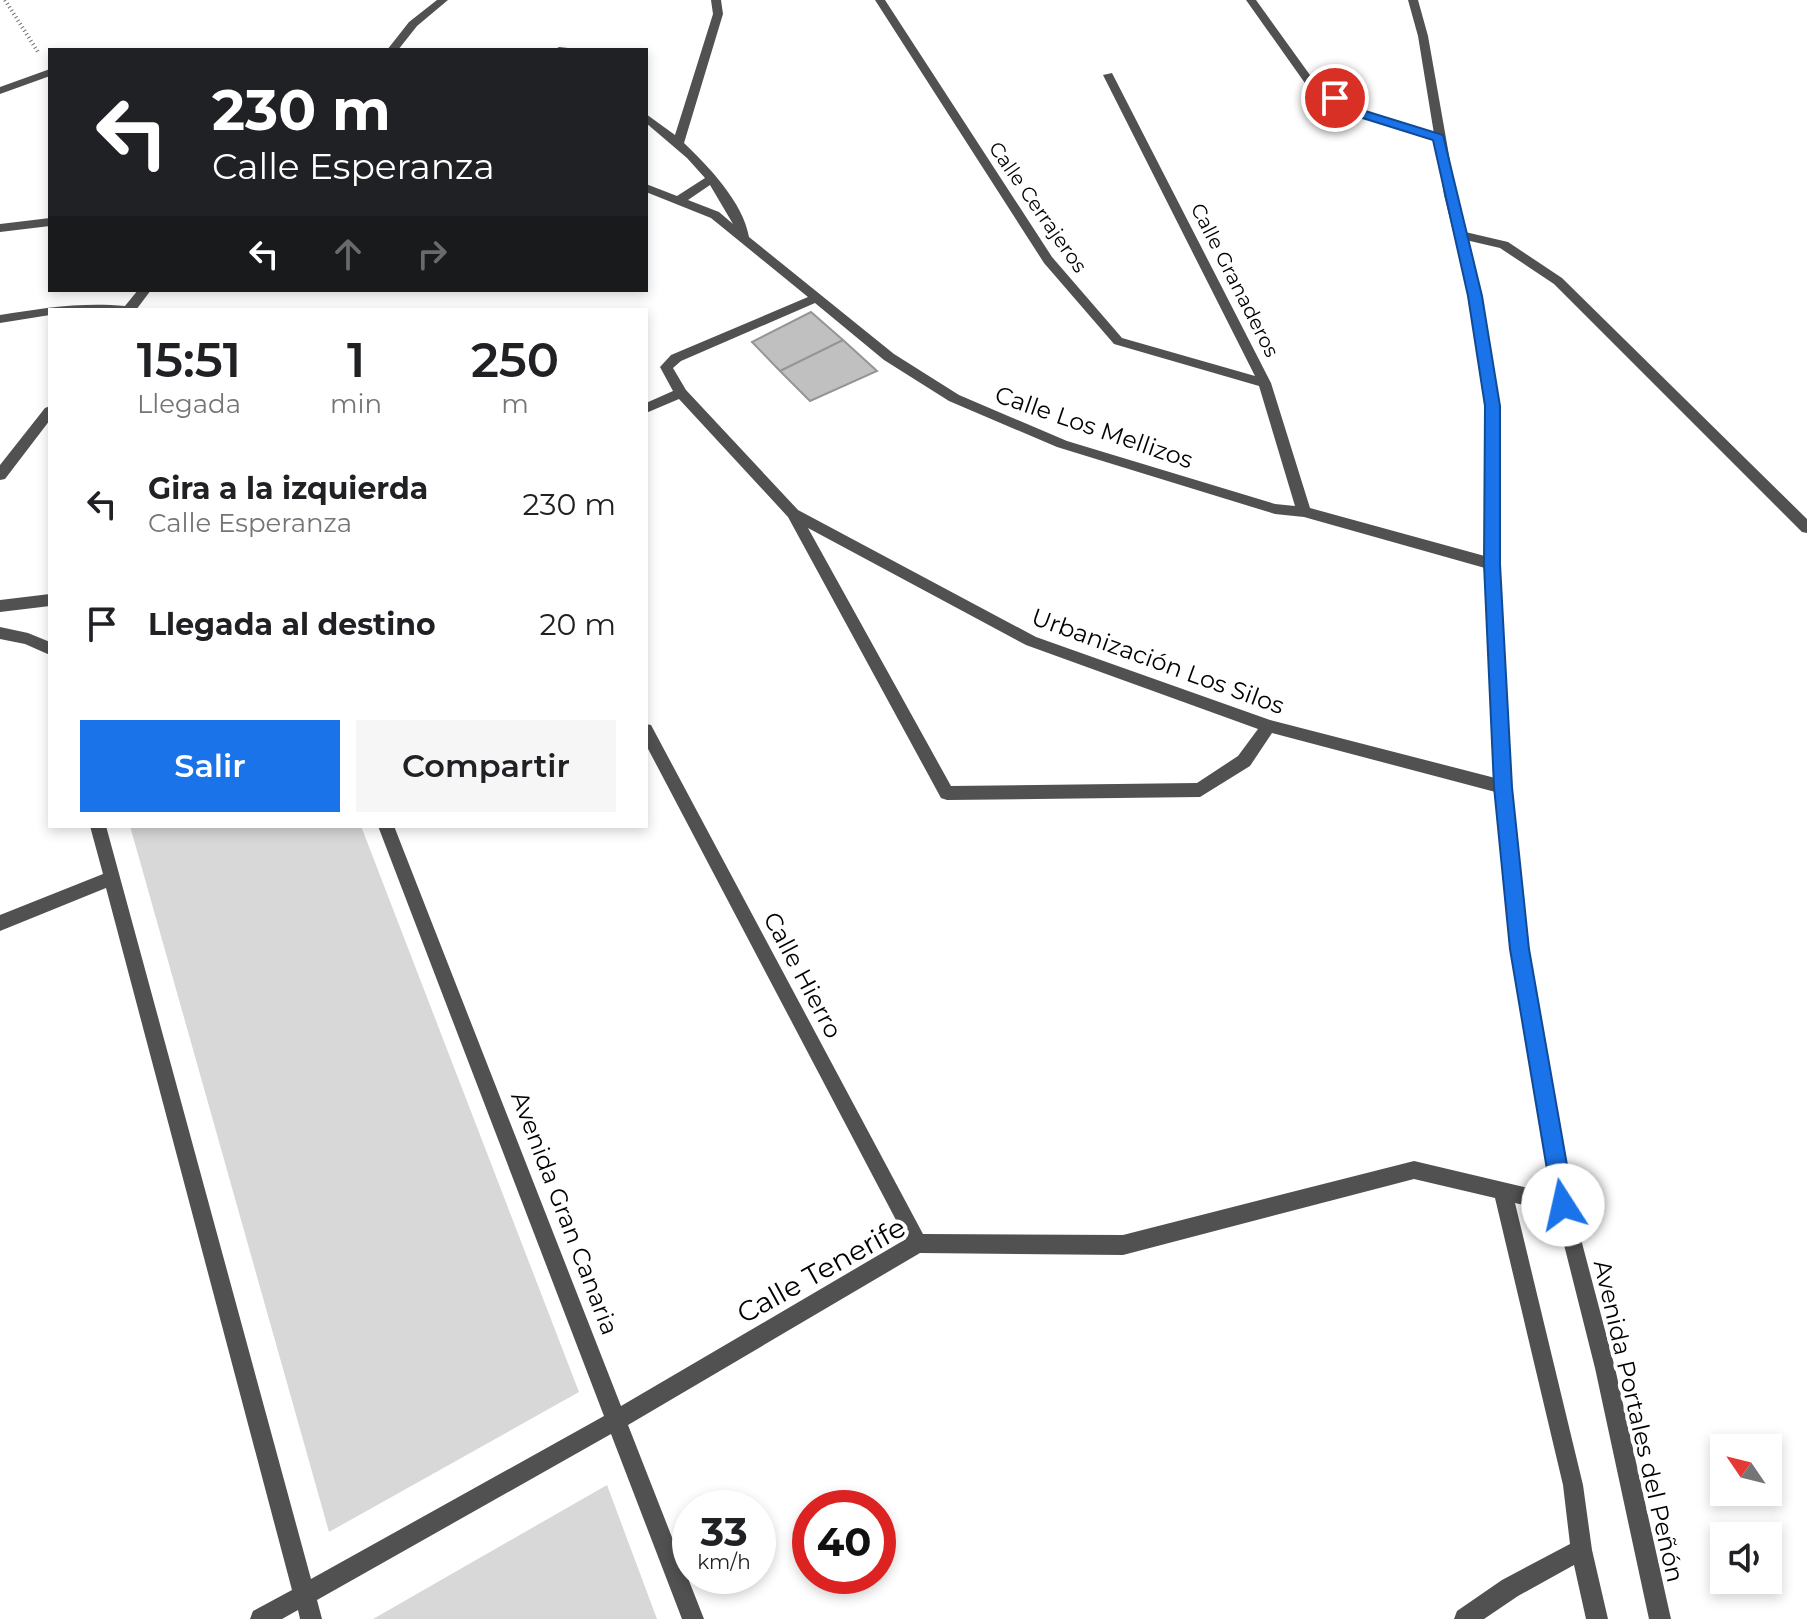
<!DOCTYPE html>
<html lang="es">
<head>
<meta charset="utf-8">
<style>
	body { margin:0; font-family:Montserrat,sans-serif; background:#f6f6f6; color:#202124; height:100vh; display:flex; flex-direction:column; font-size:30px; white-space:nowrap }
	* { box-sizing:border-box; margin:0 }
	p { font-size:26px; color:#757577 }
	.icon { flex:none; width:44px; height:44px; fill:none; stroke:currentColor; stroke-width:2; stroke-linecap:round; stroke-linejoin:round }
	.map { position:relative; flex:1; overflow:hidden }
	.drawer { position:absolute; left:48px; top:308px; width:600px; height:520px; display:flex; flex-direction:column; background:#fff; border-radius:0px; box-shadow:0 4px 12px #0003 }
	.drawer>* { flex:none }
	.guide { position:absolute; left:48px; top:48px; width:600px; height:244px; border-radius:0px; box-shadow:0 4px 12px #0003; background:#202124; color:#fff; overflow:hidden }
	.needle { width:52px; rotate:305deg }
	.tools { position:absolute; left:1710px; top:1434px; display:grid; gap:16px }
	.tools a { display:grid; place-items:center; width:72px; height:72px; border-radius:0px; background:#fff; box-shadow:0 4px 12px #0003; font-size:40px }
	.speed { position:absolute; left:672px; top:1490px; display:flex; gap:16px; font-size:40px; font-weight:700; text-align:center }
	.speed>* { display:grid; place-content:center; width:104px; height:104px; border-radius:50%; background:#fff; box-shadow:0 4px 12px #0003; line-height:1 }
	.speed small { font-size:20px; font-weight:400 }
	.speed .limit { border:12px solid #d22; background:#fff; color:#111 }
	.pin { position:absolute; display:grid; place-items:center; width:68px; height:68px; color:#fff; margin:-34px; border:4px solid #fff; border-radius:50%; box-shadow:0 2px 8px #0007 }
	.me { position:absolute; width:88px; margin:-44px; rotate:350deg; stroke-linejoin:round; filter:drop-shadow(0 0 6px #0008) }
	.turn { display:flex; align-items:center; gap:28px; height:168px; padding:0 32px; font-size:36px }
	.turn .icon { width:104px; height:104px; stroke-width:2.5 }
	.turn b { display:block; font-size:56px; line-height:68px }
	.lanes { display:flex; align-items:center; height:76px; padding:0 32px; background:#0003; justify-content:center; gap:40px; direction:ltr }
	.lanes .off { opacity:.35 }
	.eta { display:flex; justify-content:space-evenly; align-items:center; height:136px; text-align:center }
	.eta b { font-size:48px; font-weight:600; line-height:56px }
	.primary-button { display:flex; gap:16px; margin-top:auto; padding:16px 32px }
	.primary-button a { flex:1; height:92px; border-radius:0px; background:#1a73e8; color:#fff; font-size:32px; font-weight:600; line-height:92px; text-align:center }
	.primary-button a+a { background:#f6f6f6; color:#202124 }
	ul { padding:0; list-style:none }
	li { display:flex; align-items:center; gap:24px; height:120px; padding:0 32px }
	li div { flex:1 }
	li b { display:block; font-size:30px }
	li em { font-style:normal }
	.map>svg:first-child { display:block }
	.green { fill:#d8d8d8 }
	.building { fill:#c0c0c0; stroke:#959595; stroke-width:2 }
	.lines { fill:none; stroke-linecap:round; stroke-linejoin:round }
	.path { stroke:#737373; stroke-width:4; stroke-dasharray:1 3; stroke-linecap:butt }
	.minor { fill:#515151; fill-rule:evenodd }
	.tertiary { fill:#515151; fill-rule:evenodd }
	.route { fill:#1a73e8; stroke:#114b97; stroke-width:2 }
	.labels { text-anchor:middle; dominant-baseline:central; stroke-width:8; stroke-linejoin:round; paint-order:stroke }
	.far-street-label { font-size:20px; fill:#000; stroke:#fff }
	.street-label { font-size:24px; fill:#000; stroke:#fff }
	.near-street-label { font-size:28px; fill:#000; stroke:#fff }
</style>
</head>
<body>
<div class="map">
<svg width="1807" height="1619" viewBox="0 0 1807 1619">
	<rect width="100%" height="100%" fill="#fff"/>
	<path class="green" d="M130,826H361L579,1392L329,1532Z
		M607,1485L657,1619H373Z"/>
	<path class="building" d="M811,312L843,340L780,371L752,342Z
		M843,340L877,371L810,401L780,371Z"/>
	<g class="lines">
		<path class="path" d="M5,0L38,52"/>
		<path class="minor" d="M437,0H448L417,26L398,50H387L409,22Z
			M711,0H721L723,14L684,143C708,166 743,202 749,237L894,354L959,395L1067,441L1275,504L1295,506L1259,386L1114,344L1044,263L875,0H885L1052,257L1122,338L1255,376L1103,75L1112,73L1271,383L1310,508L1492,558L1499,564L1492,570L1304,517L1275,514L1057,447L949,401L884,360L815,303L681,361L673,368L686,390L798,510L1036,637L1270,720L1503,780L1509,782L1511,787L1509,792L1503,794L1272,733L1250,766L1200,797L947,800L941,798L788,517L679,399L646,413V403L673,391L660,367L671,355L808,297L711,218L646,192V184L677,196L705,178L687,158L646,123V114L675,135L713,14ZM710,185L733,224L719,212L688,200ZM808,528L1026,645L1258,729L1238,756L1197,783L951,786Z
			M1246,0H1256L1315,82L1362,110L1442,136V140H1434L1354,114L1307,86Z
			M559,47L568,48L569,50H554Z
			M50,69V76L0,94V87Z
			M50,218V226L0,232V224Z
			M1461,231L1508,242L1562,278L1807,519V533L1802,532L1554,284L1500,248L1457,238V232Z
			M138,290H151L136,310H50V315L0,323V315C43,308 82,302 125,306Z
			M50,406V420L5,479L0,480V465L45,408Z
			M50,594V606L0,612V600Z
			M0,627L28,633L50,642V655L25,644L0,639Z
			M646,724L651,725L923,1234L1123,1235L1414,1161L1570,1198L1572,1205L1570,1212L1563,1214L1515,1203L1583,1485L1592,1550L1608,1619H1586L1574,1565L1518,1596L1484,1619H1454L1457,1611L1502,1580L1570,1544L1563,1485L1495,1198L1414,1179L1123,1255L920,1253L628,1425L704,1619H682L611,1434L317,1600L322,1619H300L298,1610L282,1619H250L253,1611L292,1590L106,888L0,931V915L103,874L90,826H106L311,1579L604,1416L378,826H394L621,1406L906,1239L646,745Z"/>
		<path class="tertiary" d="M1408,0H1418L1428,36L1456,195L1481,296L1500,406L1499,564L1511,787L1528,949L1572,1205L1615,1368L1671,1619H1649L1595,1368L1554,1205L1512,949L1495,787L1485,564L1486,406L1469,296L1444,195L1418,36Z"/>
	</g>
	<path class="route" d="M1330,95H1339L1362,110L1443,135L1482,296L1500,406V564L1512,787L1529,949L1574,1205L1571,1213L1563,1216L1556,1213L1553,1205L1510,949L1494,787L1484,564L1485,406L1468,296L1433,140L1353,115L1330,101Z"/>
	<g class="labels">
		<g class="far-street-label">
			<text transform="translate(1038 207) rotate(55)">Calle Cerrajeros</text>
			<text transform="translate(1235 280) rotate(63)">Calle Granaderos</text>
		</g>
		<g class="street-label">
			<text transform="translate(1094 427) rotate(19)">Calle Los Mellizos</text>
			<text transform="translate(1158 661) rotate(20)">Urbanización Los Silos</text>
			<text transform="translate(803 975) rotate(62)">Calle Hierro</text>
			<text transform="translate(565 1213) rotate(69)">Avenida Gran Canaria</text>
			<text transform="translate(1639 1421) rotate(77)">Avenida Portales del Peñón</text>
		</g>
		<g class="near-street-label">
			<text transform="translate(821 1270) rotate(-29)">Calle Tenerife</text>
		</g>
	</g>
</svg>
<div class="tools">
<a><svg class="needle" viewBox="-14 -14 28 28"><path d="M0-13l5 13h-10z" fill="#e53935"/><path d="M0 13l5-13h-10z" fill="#757577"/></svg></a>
<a><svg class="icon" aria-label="sound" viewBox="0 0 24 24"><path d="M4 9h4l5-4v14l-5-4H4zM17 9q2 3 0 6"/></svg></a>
</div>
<div class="speed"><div>33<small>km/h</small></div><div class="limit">40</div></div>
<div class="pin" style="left:1335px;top:98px;background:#d93025"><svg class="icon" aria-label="arrive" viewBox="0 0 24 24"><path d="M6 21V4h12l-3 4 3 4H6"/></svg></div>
<svg class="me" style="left:1563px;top:1205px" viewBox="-20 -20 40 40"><circle r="19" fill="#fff"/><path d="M0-13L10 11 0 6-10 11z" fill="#1a73e8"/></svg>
<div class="guide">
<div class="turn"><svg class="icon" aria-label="left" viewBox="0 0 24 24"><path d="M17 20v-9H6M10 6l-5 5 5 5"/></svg><div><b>230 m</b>Calle Esperanza</div></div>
<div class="lanes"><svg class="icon" aria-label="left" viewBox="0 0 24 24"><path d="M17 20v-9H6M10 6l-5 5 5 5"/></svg><svg class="icon off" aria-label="ahead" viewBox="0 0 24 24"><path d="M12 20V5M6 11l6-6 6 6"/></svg><svg class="icon off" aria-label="right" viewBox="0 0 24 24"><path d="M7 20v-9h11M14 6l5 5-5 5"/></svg></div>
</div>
<section class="drawer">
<div class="eta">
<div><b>15:51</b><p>Llegada</p></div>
<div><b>1</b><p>min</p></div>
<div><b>250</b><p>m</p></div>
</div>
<ul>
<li><svg class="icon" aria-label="left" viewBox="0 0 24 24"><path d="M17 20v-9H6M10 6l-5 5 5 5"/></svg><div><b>Gira a la izquierda</b><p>Calle Esperanza</p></div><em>230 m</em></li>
<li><svg class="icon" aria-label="arrive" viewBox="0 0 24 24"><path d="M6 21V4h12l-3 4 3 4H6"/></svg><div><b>Llegada al destino</b></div><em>20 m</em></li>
</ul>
<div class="primary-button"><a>Salir</a><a>Compartir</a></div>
</section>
</div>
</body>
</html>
